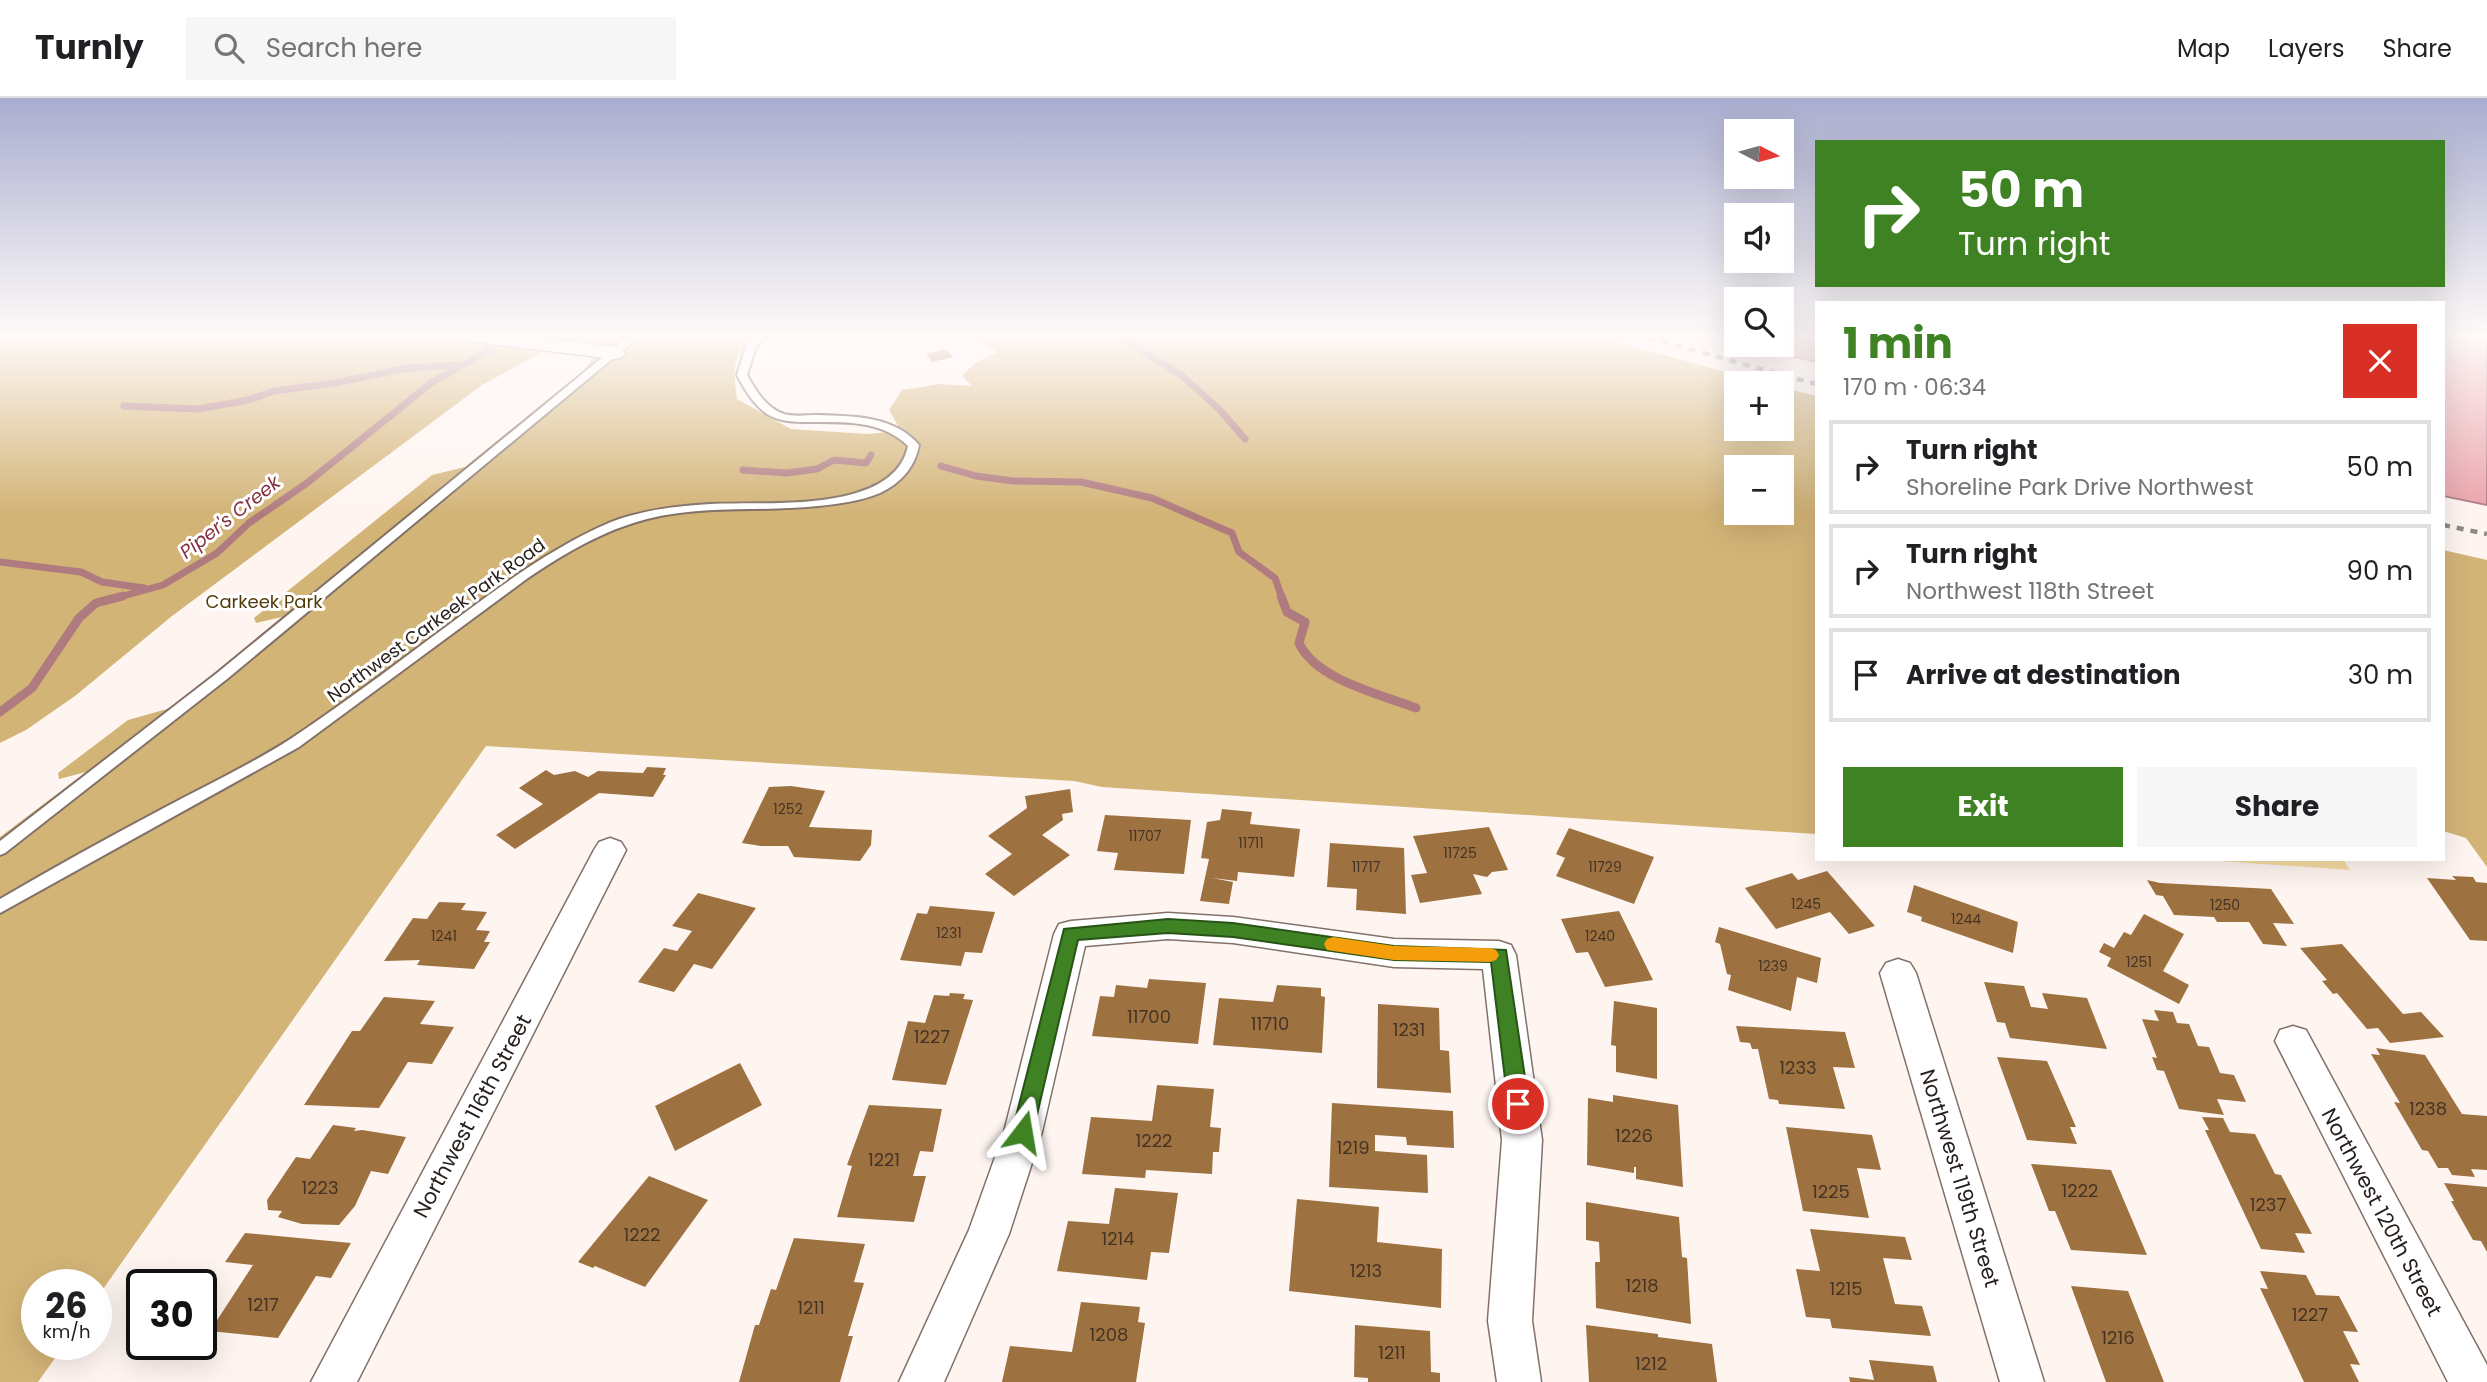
<!DOCTYPE html>
<html lang="en">
<head>
<meta charset="utf-8">
<style>
	body { margin:0; font-family:Poppins,sans-serif; background:#f6f6f6; color:#202124; height:100vh; display:flex; flex-direction:column; font-size:26px; white-space:nowrap }
	* { box-sizing:border-box; margin:0 }
	p { font-size:23px; color:#757577 }
	.icon { flex:none; width:38px; height:38px; fill:none; stroke:currentColor; stroke-width:2; stroke-linecap:round; stroke-linejoin:round }
	.map { position:relative; flex:1; overflow:hidden }
	.sheet { position:absolute; left:1815px; top:203px; width:630px; height:560px; display:flex; flex-direction:column; background:#fff; border-radius:0px; box-shadow:0 7px 28px #0002 }
	.sheet>* { flex:none }
	.guide { position:absolute; left:1815px; top:42px; width:630px; height:147px; border-radius:0px; box-shadow:0 7px 28px #0002; background:#3f8224; color:#fff; overflow:hidden }
	.needle { width:46px; rotate:96deg }
	.tools { position:absolute; left:1724px; top:21px; display:grid; gap:14px }
	.tools a { display:grid; place-items:center; width:70px; height:70px; border-radius:0px; background:#fff; box-shadow:0 7px 28px #0002; font-size:35px }
	.speed { position:absolute; left:21px; top:1171px; display:flex; gap:14px; font-size:35px; font-weight:700; text-align:center }
	.speed>* { display:grid; place-content:center; width:91px; height:91px; border-radius:50%; background:#fff; box-shadow:0 7px 28px #0002; line-height:1 }
	.speed small { font-size:18px; font-weight:400 }
	.speed .limit { border:4px solid #111; border-radius:10px; background:#fff; color:#111 }
	.pin { position:absolute; display:grid; place-items:center; width:60px; height:60px; color:#fff; margin:-30px; border:4px solid #fff; border-radius:50%; box-shadow:0 2px 7px #0007 }
	.me { position:absolute; width:77px; margin:-38px; rotate:14deg; stroke-linejoin:round; filter:drop-shadow(0 0 5px #0008) }
	.turn { display:flex; align-items:center; gap:24px; height:147px; padding:0 28px; font-size:32px }
	.turn .icon { width:91px; height:91px; stroke-width:2.5 }
	.turn b { display:block; font-size:49px; line-height:60px }
	.round { display:grid; place-items:center; flex:none; width:74px; height:74px; border-radius:0px; background:#f6f6f6 }
	.summary { display:flex; align-items:center; justify-content:space-between; height:119px; padding:0 28px }
	h1 { font-size:42px; font-weight:700; line-height:52px; color:#3f8224 }
	.action { display:flex; gap:14px; margin-top:auto; padding:14px 28px }
	.action a { flex:1; height:80px; border-radius:0px; background:#3f8224; color:#fff; font-size:28px; font-weight:700; line-height:80px; text-align:center }
	.action a+a { background:#f6f6f6; color:#202124 }
	ul { padding:0; list-style:none }
	li { display:flex; align-items:center; gap:21px; height:94px; margin:0 14px 10px; padding:0 14px; border:4px solid #e0e0e0; border-radius:0px }
	li div { flex:1 }
	li b { display:block; font-size:26px }
	li em { font-style:normal }
	header { display:flex; align-items:center; gap:42px; box-sizing:border-box; height:98px; padding:0 35px; background:#fff; border-bottom:2px solid #e0e0e0 }
	header strong { font-size:33px }
	nav { display:flex; gap:38px; margin-inline-start:auto; font-size:24px }
	.search { width:490px; height:63px; background:#f6f6f6; display:flex; align-items:center; gap:18px; box-sizing:border-box; padding:0 24px; border-radius:0px; color:#757577; font-size:26px }
	.map>svg:first-child { display:block }
	.green { fill:#f6daa2 }
	.forest { fill:#d3b477; fill-rule:evenodd }
	.water { fill:#eaa2aa; stroke:#b07b7f; stroke-width:2 }
	.lines { fill:none; stroke-linecap:round; stroke-linejoin:round }
	.stream-far1 { stroke:#b07b7f; stroke-width:7 }
	.stream { stroke:#b07b7f; stroke-width:9 }
	.building { fill:#9e7140 }
	.service-casing { stroke:#837168; stroke-width:4 }
	.minor-casing { stroke:#837168; stroke-width:3 }
	.service { fill:#fff; fill-rule:evenodd }
	.minor { fill:#fff; fill-rule:evenodd }
	.rail { stroke:#8f8783; stroke-width:4.5; stroke-dasharray:7 7; stroke-linecap:butt }
	.route { fill:#3f8224; stroke:#295417; stroke-width:2 }
	.slow { fill:#f59e0b }
	.labels { text-anchor:middle; dominant-baseline:central; stroke-width:6; stroke-linejoin:round; paint-order:stroke }
	.number-label { font-size:14px; fill:#453425 }
	.park-label { font-size:18px; fill:#513c09; stroke:#fff }
	.street-label { font-size:18px; fill:#27201c; stroke:#fff }
	.near-number-label { font-size:18px; fill:#453425 }
	.water-label { font-size:19px; font-style:italic; fill:#853040; stroke:#fff }
	.near-street-label { font-size:21px; fill:#27201c; stroke:#fff }
</style>
</head>
<body>
<header>
<strong>Turnly</strong>
<div class="search"><svg class="icon" aria-label="search" viewBox="0 0 24 24"><circle cx="10" cy="10" r="6"/><path d="M15 15l6 6"/></svg>Search here</div>
<nav><a>Map</a><a>Layers</a><a>Share</a></nav>
</header>
<div class="map">
<svg width="2487" height="1284" viewBox="0 0 2487 1284">
	<rect width="100%" height="100%" fill="#fef5f1"/>
	<path class="green" d="M2190,761H2343L2350,772Z"/>
	<path class="forest" d="M0,236H753C732,259 733,272 737,301L791,331L867,336L901,333L889,312L902,292L940,286L972,288L962,278L974,266L997,254L978,243L979,236H1587L1766,285H1736V331H1782V289L1816,298V736L1102,689L1074,683L486,648L96,1201V1186H37V1246H65L38,1284H0V739L86,674L59,681L58,675L128,622L167,611L184,600L282,519L256,525L254,520L432,377L465,369L584,272L592,261L590,257L548,251L482,287L172,518L75,598L26,632L0,645ZM1736,369H1782V415H1736Z
		M2443,452L2487,462V769L2466,740L2443,733Z"/>
	<path class="water" d="M1782,236H1816V264L1747,247H1782Z
		M2443,236H2487V407L2443,398Z"/>
	<g class="lines">
		<path class="stream-far1" d="M1121,240L1181,277L1219,311L1245,341
			M124,308L198,311L248,302L274,293L334,285L408,270L457,267
			M941,368L976,378L1013,383L1081,384L1152,400L1232,435L1239,454L1275,480L1282,500
			M743,372L787,375L817,371L834,362L866,365L871,357
			M0,464L81,474L102,484L144,490
			M116,500L163,487L217,455L249,425L307,385L431,285L492,250"/>
		<path class="stream" d="M1281,498L1287,514L1305,524L1299,545C1316,582 1380,596 1416,610
			M0,614L32,590L79,520L96,505L123,498"/>
	</g>
	<path class="building" d="M946,251L953,259L932,264L926,256Z
		M647,669L666,670L663,677H666L653,699L599,695L515,751L496,737L543,706L519,690L546,672L554,677L575,673L588,679L598,673L643,675Z
		M791,688L825,693L809,729L872,732L871,747L860,763L794,759L788,748H761L742,745L769,689Z
		M1070,691L1073,714L1062,716L1063,722L1042,737L1070,757L1014,798L985,776L1012,756L988,738L1027,710L1025,698Z
		M1222,711L1252,714L1250,726L1300,731L1294,779L1238,774L1237,783L1212,780L1233,784L1229,806L1200,803L1209,761L1201,760L1207,724L1220,722Z
		M1105,717L1191,722L1184,776L1114,772L1118,755L1097,753Z
		M1489,729L1508,772L1492,774L1487,779L1473,776L1482,796L1420,805L1411,777L1427,775L1413,738Z
		M1569,730L1654,759L1634,806L1556,778L1565,760L1556,756Z
		M1330,745L1404,750L1406,816L1356,812L1357,791L1327,789Z
		M1827,773L1875,828L1849,836L1830,814L1776,831L1745,790L1792,775L1798,782Z
		M2452,778L2473,779L2476,784L2487,785V843L2470,842L2427,780L2456,782Z
		M2147,782L2160,785L2271,791L2294,826L2273,825L2287,848L2263,846L2249,824H2217L2214,819L2174,817L2163,798L2156,797Z
		M1914,787L2018,824L2013,855L1921,823L1922,819L1907,814Z
		M698,795L756,810L712,871L694,866L674,894L638,884L664,850L677,853L692,833L672,828Z
		M439,804L466,805L461,812L487,814L476,832L490,833L484,844H490L474,871L417,867L420,862L384,863L413,820L427,821Z
		M930,808L995,814L982,855L965,854L961,868L900,862L917,815L927,816Z
		M1619,813L1653,882L1605,889L1588,854L1576,855L1561,821Z
		M2144,816L2184,836L2163,873L2189,887L2179,906L2107,868L2111,860L2099,854L2104,845L2114,850L2124,834L2131,837Z
		M1719,829L1821,860L1817,885L1797,879L1791,913L1728,892L1731,877L1727,876L1720,846L1715,844Z
		M2342,846L2403,916L2421,914L2444,939L2390,945L2378,930L2367,931L2337,895L2333,896L2322,883L2327,882L2300,850Z
		M1149,881L1206,885L1198,946L1092,938L1100,898L1114,899L1116,887L1147,890Z
		M1984,884L2024,888L2031,909L2048,911L2042,895L2087,900L2107,951L2010,940L2005,925L1997,924Z
		M1277,887L1321,890V898L1325,899L1322,955L1213,947L1219,900L1273,904Z
		M950,895L965,896L963,901L973,902L946,987L892,982L908,923L925,925L934,897L949,898Z
		M384,899L435,903L420,926L454,929L432,966L408,964L379,1010L304,1007L352,933H360Z
		M1614,903L1657,910V981L1616,974V948L1611,947Z
		M1378,906L1439,910L1440,952L1449,953L1451,995L1377,990Z
		M2154,912L2173,914L2177,925L2189,926L2198,948L2209,949L2220,975L2234,977L2246,1004L2217,1001L2224,1017L2179,1011L2164,973L2157,972L2152,959L2157,960L2142,921L2159,923Z
		M1736,928L1845,934L1855,970L1833,969L1845,1011L1779,1006L1778,1002L1769,1001L1758,951H1752L1750,945L1740,944Z
		M2376,950L2425,957L2462,1016L2487,1018V1072L2471,1071L2475,1079L2452,1077L2448,1070H2438L2428,1053L2422,1052L2394,1004L2400,1005L2371,956L2380,957Z
		M1997,959L2047,963L2076,1029H2070L2077,1046L2027,1042Z
		M740,965L762,1007L675,1053L655,1008Z
		M1157,987L1214,991L1210,1029L1221,1030L1219,1054H1213L1212,1076L1146,1072L1145,1080L1082,1076L1091,1019L1152,1023Z
		M1613,997L1678,1007L1683,1089L1636,1081V1069H1634V1075L1587,1067L1588,1000L1613,1004Z
		M1332,1005L1453,1013L1454,1050L1407,1047L1406,1039L1375,1037V1053L1427,1057L1428,1095L1329,1089Z
		M869,1007L942,1011L933,1054L920,1053L913,1078H926L914,1124L837,1119L852,1068L847,1067Z
		M2202,1019L2223,1020L2230,1034L2255,1036L2275,1076L2281,1077L2312,1136L2295,1135L2305,1155L2261,1151L2205,1032H2209Z
		M333,1027L356,1030L354,1033L362,1032L406,1039L388,1076L371,1073L355,1108L339,1127L302,1126L278,1119L282,1113L268,1112L267,1102L296,1059L310,1061Z
		M1786,1029L1872,1037L1881,1072L1857,1070L1869,1120L1803,1113Z
		M2031,1066L2111,1072L2147,1157L2071,1152L2055,1113H2049Z
		M649,1078L708,1102L645,1189L595,1168L593,1170L578,1164Z
		M2444,1085L2487,1089V1154L2481,1143L2473,1142L2451,1103H2454Z
		M1115,1090L1178,1095L1169,1155L1151,1154L1147,1182L1057,1173L1068,1123L1109,1126Z
		M1297,1101L1379,1109L1377,1144L1442,1151L1441,1210L1289,1193Z
		M1586,1104L1679,1119L1682,1159L1687,1160L1691,1226L1596,1210L1595,1164H1600L1599,1144L1586,1142Z
		M1810,1131L1905,1139L1912,1162L1883,1160L1895,1206L1922,1208L1931,1238L1832,1230L1830,1221L1806,1219L1796,1171L1820,1173Z
		M245,1135L351,1145L331,1180L316,1178L278,1240L210,1233L253,1167L225,1164Z
		M794,1140L865,1146L854,1184L864,1185L848,1238H853L840,1284H739L755,1227H759L771,1191L776,1192Z
		M2260,1173L2306,1177L2316,1197L2339,1198L2358,1234L2343,1233L2360,1267L2350,1266L2359,1284H2304L2260,1190L2268,1191Z
		M2071,1188L2128,1193L2164,1284H2106Z
		M1081,1204L1140,1209L1138,1224L1145,1225L1136,1284H1002L1010,1248L1072,1254Z
		M1355,1227L1430,1233L1431,1274L1440,1275V1284H1368V1280L1354,1279Z
		M1586,1227L1658,1236V1239L1712,1246L1717,1284H1589Z
		M1869,1262L1933,1268L1937,1284H1850L1849,1279L1874,1282Z"/>
	<g class="lines">
		<defs>
			<path id="service" d="M631,236H642L227,581L5,755L0,757V743L217,575Z
				M757,236H767L756,249L747,277C756,293 766,310 784,316C794,319 807,317 817,317C853,318 895,318 919,347C915,369 901,385 880,395C861,403 839,406 818,408C762,414 702,407 647,421C604,432 565,455 528,480L299,649L0,815V801C53,770 107,740 162,711C205,688 250,667 292,640C352,600 409,556 467,513C513,479 559,446 611,424C642,412 677,408 710,406C763,403 894,417 908,348C882,322 844,324 810,324C794,324 781,324 767,316C753,306 745,292 737,277L746,248Z"/>
			<path id="minor" d="M449,236H511L615,249L622,251L625,255L622,259L615,261L459,242Z
				M610,740L621,744L626,752L357,1284H311L594,752L599,744Z
				M1168,815L1233,819L1394,841L1499,843L1511,847L1516,857L1542,1042L1532,1223L1541,1284H1497L1488,1223L1502,1042L1483,871L1394,869L1233,845L1168,841L1085,848L1042,1034L1009,1136L944,1284H899L969,1132L1004,1034L1054,836L1059,826L1071,823Z
				M1898,861L1910,865L1916,875L2044,1284H2000L1880,875L1886,865Z
				M2293,928L2306,932L2487,1267V1284H2448L2275,943L2280,932Z"/>
		</defs>
		<use href="#service" class="service-casing"/>
		<use href="#minor" class="minor-casing"/>
		<use href="#service" class="service"/>
		<use href="#minor" class="minor"/>
		<path class="rail" d="M1635,236L1816,286
			M2443,427L2487,436"/>
	</g>
	<linearGradient id="sky" x2="0" y2="1"><stop stop-color="#a9adcf"/><stop offset="0.57" stop-color="#fffaf9"/><stop offset="1" stop-color="#fffaf9" stop-opacity="0"/></linearGradient>
	<rect width="2487" height="416" fill="url(#sky)"/>
	<path class="route" d="M1168,821L1233,825L1394,848L1506,852L1529,1006L1526,1012L1518,1015L1511,1012L1508,1006L1491,864L1394,862L1233,839L1168,835L1078,842L1033,1034L1030,1041L1023,1043L1016,1041L1012,1034L1064,831Z"/>
	<path class="slow" d="M1333,839L1394,848L1490,850L1496,852L1499,857L1496,862L1490,864L1394,862L1327,852L1324,846L1327,841Z"/>
	<g class="labels">
		<g class="number-label">
			<text x="788" y="711">1252</text>
			<text x="1145" y="738">11707</text>
			<text x="1251" y="745">11711</text>
			<text x="1460" y="755">11725</text>
			<text x="1366" y="769">11717</text>
			<text x="1605" y="769">11729</text>
			<text x="1806" y="806">1245</text>
			<text x="2225" y="807">1250</text>
			<text x="1966" y="821">1244</text>
			<text x="949" y="835">1231</text>
			<text x="444" y="838">1241</text>
			<text x="1600" y="838">1240</text>
			<text x="2139" y="864">1251</text>
			<text x="1773" y="868">1239</text>
		</g>
		<g class="park-label">
			<text x="264" y="503">Carkeek Park</text>
		</g>
		<g class="street-label">
			<text transform="translate(436 522) rotate(-36)">Northwest Carkeek Park Road</text>
		</g>
		<g class="near-number-label">
			<text x="1149" y="918">11700</text>
			<text x="1270" y="925">11710</text>
			<text x="1409" y="931">1231</text>
			<text x="932" y="938">1227</text>
			<text x="1798" y="969">1233</text>
			<text x="2428" y="1010">1238</text>
			<text x="1634" y="1037">1226</text>
			<text x="1154" y="1042">1222</text>
			<text x="1353" y="1049">1219</text>
			<text x="884" y="1061">1221</text>
			<text x="320" y="1089">1223</text>
			<text x="2080" y="1092">1222</text>
			<text x="1831" y="1093">1225</text>
			<text x="2268" y="1106">1237</text>
			<text x="642" y="1136">1222</text>
			<text x="1118" y="1140">1214</text>
			<text x="1366" y="1172">1213</text>
			<text x="1642" y="1187">1218</text>
			<text x="1846" y="1190">1215</text>
			<text x="263" y="1206">1217</text>
			<text x="811" y="1209">1211</text>
			<text x="2310" y="1216">1227</text>
			<text x="1109" y="1236">1208</text>
			<text x="2118" y="1239">1216</text>
			<text x="1392" y="1254">1211</text>
			<text x="1651" y="1265">1212</text>
		</g>
		<g class="water-label">
			<text transform="translate(230 419) rotate(-38)">Piper's Creek</text>
		</g>
		<g class="near-street-label">
			<text transform="translate(472 1018) rotate(-62)">Northwest 116th Street</text>
			<text transform="translate(1960 1080) rotate(73)">Northwest 119th Street</text>
			<text transform="translate(2382 1114) rotate(62)">Northwest 120th Street</text>
		</g>
	</g>
</svg>
<div class="tools">
<a><svg class="needle" viewBox="-14 -14 28 28"><path d="M0-13l5 13h-10z" fill="#e53935"/><path d="M0 13l5-13h-10z" fill="#757577"/></svg></a>
<a><svg class="icon" aria-label="sound" viewBox="0 0 24 24"><path d="M4 9h4l5-4v14l-5-4H4zM17 9q2 3 0 6"/></svg></a>
<a><svg class="icon" aria-label="search" viewBox="0 0 24 24"><circle cx="10" cy="10" r="6"/><path d="M15 15l6 6"/></svg></a>
<a>+</a>
<a>−</a>
</div>
<div class="speed"><div>26<small>km/h</small></div><div class="limit">30</div></div>
<div class="pin" style="left:1518px;top:1006px;background:#d93025"><svg class="icon" aria-label="arrive" viewBox="0 0 24 24"><path d="M6 21V4h12l-3 4 3 4H6"/></svg></div>
<svg class="me" style="left:1023px;top:1034px" viewBox="-20 -20 40 40"><path d="M0-17L14 15 0 8-14 15z" fill="#3f8224" stroke="#fff" stroke-width="4"/></svg>
<div class="guide">
<div class="turn"><svg class="icon" aria-label="right" viewBox="0 0 24 24"><path d="M7 20v-9h11M14 6l5 5-5 5"/></svg><div><b>50 m</b>Turn right</div></div>
</div>
<section class="sheet">
<div class="summary"><div><h1>1 min</h1><p>170 m · 06:34</p></div><a class="round" style="background:#d93025;color:#fff"><svg class="icon" aria-label="close" viewBox="0 0 24 24"><path d="M6 6l12 12M18 6L6 18"/></svg></a></div>
<ul>
<li><svg class="icon" aria-label="right" viewBox="0 0 24 24"><path d="M7 20v-9h11M14 6l5 5-5 5"/></svg><div><b>Turn right</b><p>Shoreline Park Drive Northwest</p></div><em>50 m</em></li>
<li><svg class="icon" aria-label="right" viewBox="0 0 24 24"><path d="M7 20v-9h11M14 6l5 5-5 5"/></svg><div><b>Turn right</b><p>Northwest 118th Street</p></div><em>90 m</em></li>
<li><svg class="icon" aria-label="arrive" viewBox="0 0 24 24"><path d="M6 21V4h12l-3 4 3 4H6"/></svg><div><b>Arrive at destination</b></div><em>30 m</em></li>
</ul>
<div class="action"><a>Exit</a><a>Share</a></div>
</section>
</div>
</body>
</html>
